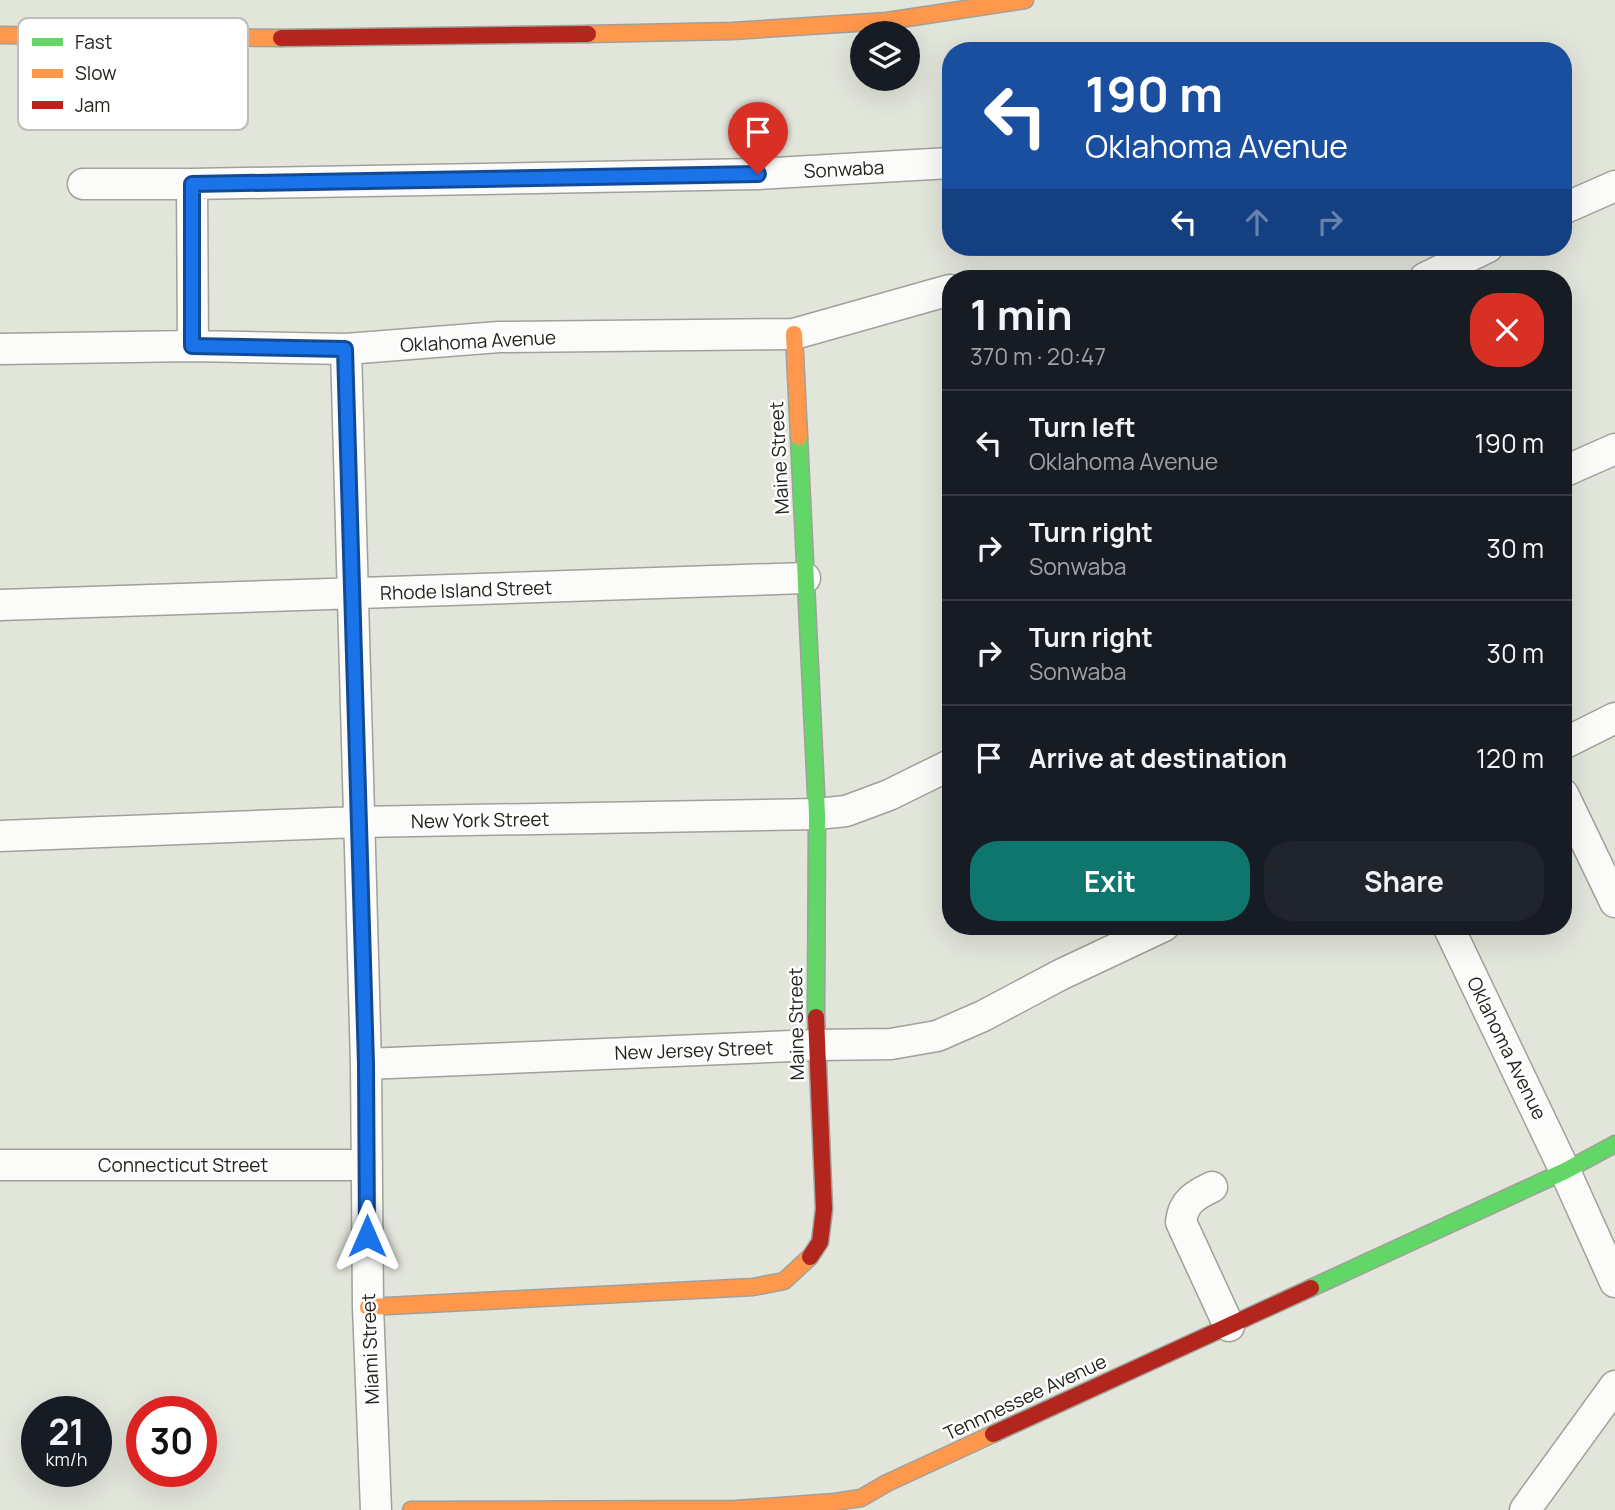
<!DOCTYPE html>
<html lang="en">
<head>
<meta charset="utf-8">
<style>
	body { margin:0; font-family:Manrope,sans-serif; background:#20242c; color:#f1f3f6; height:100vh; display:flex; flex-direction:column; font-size:26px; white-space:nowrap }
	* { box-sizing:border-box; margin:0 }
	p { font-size:23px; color:#9ea1a6 }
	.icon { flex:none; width:38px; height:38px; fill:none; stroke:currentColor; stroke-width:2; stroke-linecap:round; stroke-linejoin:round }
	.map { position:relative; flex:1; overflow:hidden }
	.details { position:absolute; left:942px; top:270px; width:630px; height:665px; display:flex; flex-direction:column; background:#171b24; border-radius:28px; box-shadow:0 7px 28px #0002 }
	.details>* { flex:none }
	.hud { position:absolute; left:942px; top:42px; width:630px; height:214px; border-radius:28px; box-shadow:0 7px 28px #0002; background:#1a4fa0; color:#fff; overflow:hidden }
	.buttons { position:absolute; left:850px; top:21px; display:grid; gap:14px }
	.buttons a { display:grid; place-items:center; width:70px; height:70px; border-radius:50%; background:#171b24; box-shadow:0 7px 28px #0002; font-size:35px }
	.speed { position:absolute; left:21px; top:1396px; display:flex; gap:14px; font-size:35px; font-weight:700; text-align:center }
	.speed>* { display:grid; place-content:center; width:91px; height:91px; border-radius:50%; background:#171b24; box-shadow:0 7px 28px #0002; line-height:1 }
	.speed small { font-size:18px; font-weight:400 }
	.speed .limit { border:10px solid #d22; background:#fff; color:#111 }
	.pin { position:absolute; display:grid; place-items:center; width:60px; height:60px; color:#fff; margin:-72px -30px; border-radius:50% 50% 50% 0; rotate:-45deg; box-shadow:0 0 7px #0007 }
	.pin .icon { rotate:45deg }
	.me { position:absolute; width:77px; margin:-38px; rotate:0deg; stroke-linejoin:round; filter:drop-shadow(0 0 5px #0008) }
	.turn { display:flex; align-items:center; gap:24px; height:147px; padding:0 28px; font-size:32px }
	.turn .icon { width:91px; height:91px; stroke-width:2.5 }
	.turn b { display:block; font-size:49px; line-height:60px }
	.lanes { display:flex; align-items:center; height:66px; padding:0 28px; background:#0003; justify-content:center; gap:35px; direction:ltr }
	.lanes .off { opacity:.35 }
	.round { display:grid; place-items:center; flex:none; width:74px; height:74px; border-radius:28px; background:#20242c }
	.summary { display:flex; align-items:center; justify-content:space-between; height:119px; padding:0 28px }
	h1 { font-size:42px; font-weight:700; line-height:52px }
	.button { display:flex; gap:14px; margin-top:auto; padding:14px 28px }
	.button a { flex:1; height:80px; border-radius:28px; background:#0f766e; color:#fff; font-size:28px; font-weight:700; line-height:80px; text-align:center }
	.button a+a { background:#20242c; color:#f1f3f6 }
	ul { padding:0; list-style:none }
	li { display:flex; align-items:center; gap:21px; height:105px; padding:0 28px; border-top:2px solid #363941 }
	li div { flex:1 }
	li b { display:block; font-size:26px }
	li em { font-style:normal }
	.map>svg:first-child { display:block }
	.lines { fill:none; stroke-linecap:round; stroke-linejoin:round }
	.street-casing { stroke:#9fa19a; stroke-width:33 }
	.fast-casing { stroke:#9fa19a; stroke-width:19 }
	.slow-casing { stroke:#9fa19a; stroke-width:19 }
	.jam-casing { stroke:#9fa19a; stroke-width:19 }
	.street { stroke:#fbfbf9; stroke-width:30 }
	.fast { stroke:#63d668; stroke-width:16 }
	.slow { stroke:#ff974d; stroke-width:16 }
	.jam { stroke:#b3261e; stroke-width:16 }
	.route-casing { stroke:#114b97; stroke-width:18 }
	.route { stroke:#1a73e8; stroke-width:12 }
	.labels { text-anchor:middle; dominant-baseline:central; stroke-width:5; stroke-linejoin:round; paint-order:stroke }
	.street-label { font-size:19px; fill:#23241d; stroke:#fff }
	.key { fill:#fff; stroke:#bdbdbb; stroke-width:2 }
	.key-label { font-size:19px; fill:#23241d }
</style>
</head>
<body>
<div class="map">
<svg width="1615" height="1510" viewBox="0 0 1615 1510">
	<rect width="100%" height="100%" fill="#e2e5da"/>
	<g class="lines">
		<defs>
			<path id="street" d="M83,184H192L758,174L950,163
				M192,184L193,346
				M1563,209L1615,186
				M1425,278L1488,247
				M0,349L193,346L346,349L499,337L794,334L950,290
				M346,349L366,1064L368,1307L376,1510
				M1563,472L1615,449
				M0,605L805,578
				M1563,744L1615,718
				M1563,794L1615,902
				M0,836L358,822L817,814L846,811L889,795L950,765
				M1448,926L1565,1171L1615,1282
				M366,1064L816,1045L891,1044L937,1036L983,1016L1060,975L1164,926
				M0,1165H367
				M1212,1187C1195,1195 1183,1202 1181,1222L1229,1326
				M1525,1510L1615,1386"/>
			<path id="fast" d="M799,437L817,814L816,1017
				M1311,1288L1565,1171L1615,1144"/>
			<path id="slow" d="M588,34L732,31L887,21L1025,0
				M0,35L281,38
				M794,334L799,437
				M368,1307L753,1287L784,1281L810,1257
				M411,1510L736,1509L835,1502L861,1498L887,1483L993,1434"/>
			<path id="jam" d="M281,38L588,34
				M810,1257L820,1242L824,1209L816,1017
				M993,1434L1311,1288"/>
		</defs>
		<use href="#street" class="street-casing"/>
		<use href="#fast" class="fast-casing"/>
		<use href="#slow" class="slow-casing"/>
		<use href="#jam" class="jam-casing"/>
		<use href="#street" class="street"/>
		<use href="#fast" class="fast"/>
		<use href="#slow" class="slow"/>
		<use href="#jam" class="jam"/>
	</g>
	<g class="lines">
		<defs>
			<path id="route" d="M367,1236L366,1064L345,349L192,346V184L758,174"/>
		</defs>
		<use href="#route" class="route-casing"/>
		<use href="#route" class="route"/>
	</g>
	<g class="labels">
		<g class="street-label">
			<text transform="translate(844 169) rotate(-3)">Sonwaba</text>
			<text transform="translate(478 341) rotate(-3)">Oklahoma Avenue</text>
			<text transform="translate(779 458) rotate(-93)">Maine Street</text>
			<text transform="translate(466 590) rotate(-2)">Rhode Island Street</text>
			<text transform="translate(480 820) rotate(-1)">New York Street</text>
			<text transform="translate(796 1024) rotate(-91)">Maine Street</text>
			<text transform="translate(1507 1048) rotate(64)">Oklahoma Avenue</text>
			<text transform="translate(694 1050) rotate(-2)">New Jersey Street</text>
			<text x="183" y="1165">Connecticut Street</text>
			<text transform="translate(370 1349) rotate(-92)">Miami Street</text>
			<text transform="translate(1025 1397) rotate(-25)">Tennnessee Avenue</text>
		</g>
	</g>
	<rect x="18" y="18" width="230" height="112" rx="10" class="key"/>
	<rect x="32" y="38" width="31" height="8" fill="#63d668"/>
	<rect x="32" y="69" width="31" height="9" fill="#ff974d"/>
	<rect x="32" y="101" width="31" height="8" fill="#b3261e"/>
	<g class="key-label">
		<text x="75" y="49">Fast</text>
		<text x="75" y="80">Slow</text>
		<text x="75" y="112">Jam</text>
	</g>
</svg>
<div class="buttons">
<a><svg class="icon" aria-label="layers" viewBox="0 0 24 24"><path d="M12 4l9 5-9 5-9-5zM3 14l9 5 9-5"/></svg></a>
</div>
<div class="speed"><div>21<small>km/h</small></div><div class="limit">30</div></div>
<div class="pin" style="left:758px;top:174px;background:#d93025"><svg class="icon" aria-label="arrive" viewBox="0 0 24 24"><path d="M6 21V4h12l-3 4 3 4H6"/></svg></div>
<svg class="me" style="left:367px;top:1236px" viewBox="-20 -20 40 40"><path d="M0-17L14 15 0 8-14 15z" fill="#1a73e8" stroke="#fff" stroke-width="4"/></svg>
<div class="hud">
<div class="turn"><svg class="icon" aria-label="left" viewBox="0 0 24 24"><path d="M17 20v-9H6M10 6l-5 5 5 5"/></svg><div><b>190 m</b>Oklahoma Avenue</div></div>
<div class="lanes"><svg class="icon" aria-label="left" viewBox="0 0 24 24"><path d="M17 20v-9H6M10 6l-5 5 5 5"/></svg><svg class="icon off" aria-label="ahead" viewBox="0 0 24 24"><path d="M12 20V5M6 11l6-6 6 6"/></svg><svg class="icon off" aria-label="right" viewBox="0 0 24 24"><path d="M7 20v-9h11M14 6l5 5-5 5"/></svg></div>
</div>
<section class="details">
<div class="summary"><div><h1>1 min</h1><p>370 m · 20:47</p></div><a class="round" style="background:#d93025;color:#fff"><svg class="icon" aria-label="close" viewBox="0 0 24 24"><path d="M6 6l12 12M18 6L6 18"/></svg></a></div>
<ul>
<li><svg class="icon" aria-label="left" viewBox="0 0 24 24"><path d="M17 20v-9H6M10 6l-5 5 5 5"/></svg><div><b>Turn left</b><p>Oklahoma Avenue</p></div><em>190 m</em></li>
<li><svg class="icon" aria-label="right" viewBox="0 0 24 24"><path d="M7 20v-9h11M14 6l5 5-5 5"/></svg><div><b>Turn right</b><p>Sonwaba</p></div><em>30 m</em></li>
<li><svg class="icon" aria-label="right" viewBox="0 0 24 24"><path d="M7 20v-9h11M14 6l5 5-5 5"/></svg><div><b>Turn right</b><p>Sonwaba</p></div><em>30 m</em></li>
<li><svg class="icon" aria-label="arrive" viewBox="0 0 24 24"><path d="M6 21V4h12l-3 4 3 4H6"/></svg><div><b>Arrive at destination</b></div><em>120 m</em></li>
</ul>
<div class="button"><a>Exit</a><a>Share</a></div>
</section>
</div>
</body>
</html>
